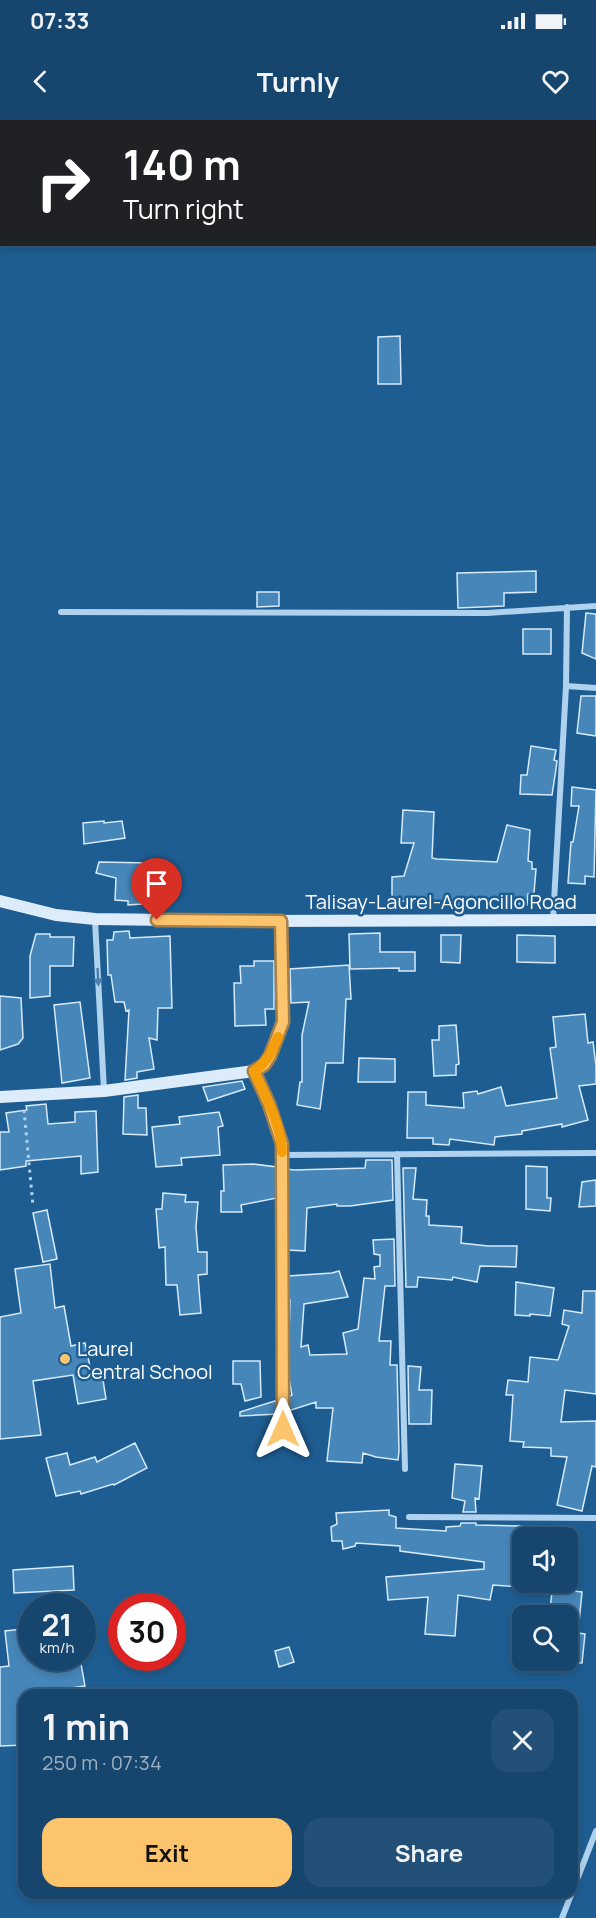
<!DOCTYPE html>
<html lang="en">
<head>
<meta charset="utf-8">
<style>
	body { margin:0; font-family:Manrope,sans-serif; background:#235076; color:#f1f3f6; height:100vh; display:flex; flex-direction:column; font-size:22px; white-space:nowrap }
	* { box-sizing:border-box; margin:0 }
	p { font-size:20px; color:#9eb1c2 }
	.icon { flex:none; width:33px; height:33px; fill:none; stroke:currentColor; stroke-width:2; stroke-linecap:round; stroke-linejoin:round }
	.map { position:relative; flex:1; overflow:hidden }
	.drawer { position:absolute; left:18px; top:1569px; width:560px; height:210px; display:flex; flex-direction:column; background:#16466e; border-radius:18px; box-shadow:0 3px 9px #0003,0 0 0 2px #355e81 }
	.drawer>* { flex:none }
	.hud { position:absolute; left:0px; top:0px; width:597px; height:126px; box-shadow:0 3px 9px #0003,0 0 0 2px #355e81; background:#202124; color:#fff; overflow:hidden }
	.buttons { position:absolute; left:512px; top:1407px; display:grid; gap:12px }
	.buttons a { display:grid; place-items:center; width:66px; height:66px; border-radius:12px; background:#16466e; box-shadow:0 3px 9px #0003,0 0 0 2px #355e81; font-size:30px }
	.speed { position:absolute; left:18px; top:1473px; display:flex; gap:12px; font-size:30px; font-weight:700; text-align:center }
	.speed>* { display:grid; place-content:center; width:78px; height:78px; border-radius:50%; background:#16466e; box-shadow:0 3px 9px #0003,0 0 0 2px #355e81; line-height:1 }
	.speed small { font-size:15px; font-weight:400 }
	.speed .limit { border:9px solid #d22; background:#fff; color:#111 }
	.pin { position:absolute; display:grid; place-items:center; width:51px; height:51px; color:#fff; margin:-62px -26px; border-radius:50% 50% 50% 0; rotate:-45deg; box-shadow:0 0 6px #0007 }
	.pin .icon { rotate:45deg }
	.me { position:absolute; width:66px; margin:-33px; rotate:0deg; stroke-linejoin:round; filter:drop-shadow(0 0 4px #0008) }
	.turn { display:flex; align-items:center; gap:21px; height:126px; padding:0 24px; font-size:27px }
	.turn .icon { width:78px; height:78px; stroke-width:2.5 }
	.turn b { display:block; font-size:42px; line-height:51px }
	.round { display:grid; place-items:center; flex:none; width:63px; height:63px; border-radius:18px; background:#235076 }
	.headline { display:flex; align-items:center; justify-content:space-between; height:102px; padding:0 24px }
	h1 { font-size:36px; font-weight:700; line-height:45px }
	.primary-button { display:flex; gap:12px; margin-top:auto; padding:12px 24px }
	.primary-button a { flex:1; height:69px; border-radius:18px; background:#fdc46e; color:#111; font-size:24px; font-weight:700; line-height:69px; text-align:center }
	.primary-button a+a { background:#235076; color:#f1f3f6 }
	.status { display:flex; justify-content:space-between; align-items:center; height:42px; padding:0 30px; background:#16466e; direction:ltr }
	.status svg { height:16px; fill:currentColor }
	header { display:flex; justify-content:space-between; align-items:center; height:78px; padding:0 24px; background:#16466e; font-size:27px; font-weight:700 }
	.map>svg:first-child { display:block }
	.building { fill:#4686b9; stroke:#d5eafa; stroke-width:1.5 }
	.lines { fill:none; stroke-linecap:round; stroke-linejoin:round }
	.path { stroke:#afd2ee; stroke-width:3; stroke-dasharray:3 4.5; stroke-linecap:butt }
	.street { stroke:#afd2ee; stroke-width:6 }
	.secondary { stroke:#dcecfa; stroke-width:12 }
	.oneway { fill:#4a80ae }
	.route-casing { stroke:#a47f48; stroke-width:15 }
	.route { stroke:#fdc46e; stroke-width:10 }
	.slow { stroke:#f59e0b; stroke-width:10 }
	.poi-dot { fill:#fdc46e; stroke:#1e5d92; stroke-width:2 }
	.labels { text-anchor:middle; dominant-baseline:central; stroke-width:5; stroke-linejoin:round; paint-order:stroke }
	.street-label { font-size:20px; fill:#fff; stroke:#1e5d92 }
	.poi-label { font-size:20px; fill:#fff; stroke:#1e5d92; text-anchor:start }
</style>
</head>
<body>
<div class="status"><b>07:33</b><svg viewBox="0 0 49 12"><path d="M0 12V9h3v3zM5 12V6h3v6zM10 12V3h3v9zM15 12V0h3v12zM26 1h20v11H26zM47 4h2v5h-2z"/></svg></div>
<header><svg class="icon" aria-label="back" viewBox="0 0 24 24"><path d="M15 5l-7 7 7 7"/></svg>Turnly<svg class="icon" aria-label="heart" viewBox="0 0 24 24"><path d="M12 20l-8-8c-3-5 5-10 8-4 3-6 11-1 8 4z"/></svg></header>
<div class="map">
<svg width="596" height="1798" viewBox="0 0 596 1798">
	<rect width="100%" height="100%" fill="#1e5d92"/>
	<path class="building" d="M400,216L401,264H378V217Z
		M536,451V472L504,473V486L458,488L457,453Z
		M257,472H279V486L257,487Z
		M586,493L596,494V539L582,533Z
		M523,509H551V534H523Z
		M581,576H596V616L577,613Z
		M531,626L556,630L554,640L557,641L556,649L552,675L520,674L521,655H527Z
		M572,667L596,670L594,757L585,756V764L568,763L571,722H573L579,686H571Z
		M403,690L434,692L432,738L437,739L497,742L507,705L530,710L528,741L532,742V749H536L534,773L528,774L527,785L511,783L512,781L463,779L462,786L428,780L427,784L392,780V757L404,756L414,723H401Z
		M104,701V703L122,701L125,718L84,724L83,703Z
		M99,742L151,743V760H140L142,784L128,785V781L115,780L116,758L96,753Z
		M129,811L130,818L170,816L172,888H158L157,920L149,918L154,949L137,952V958L125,960L129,890L126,891L124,882H115L111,855H108L107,820H113L114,812Z
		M380,813V832H415V851H399V848L350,849L349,814Z
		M36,814H50V817H74L73,846H50V876L30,878V836Z
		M441,815H461L460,843L441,842Z
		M517,815L555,816V843L517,842Z
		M254,841H274V889H265L266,905L235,906L234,863H241L240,846H254Z
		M349,845L351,879H346L343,943H326L320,989L297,985L300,962H302V915L309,882L291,883L290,849Z
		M0,876L21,878L23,918L18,924L0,930Z
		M80,882L90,958L62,963L54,885Z
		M585,894L588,923L593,922L596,946V964L579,966L588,1000L562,1007V1004L522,1011V1014L495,1017L494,1025L450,1019L449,1025L433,1024V1018H407L408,972H426V985L464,988L463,973L477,971L478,974L501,967L506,986L557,978L550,928L556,927L553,897Z
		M456,905L459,944L456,945V955L434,956L432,920H439V906Z
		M359,938L395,939V962H358Z
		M242,961L245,969L208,981L203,967Z
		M138,975V988H146L147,1015L123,1014L124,977Z
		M46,984L48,1004L75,1002V992L96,991L98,1052L81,1054V1036L26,1041V1046L0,1050V1012H9L6,993L27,990L26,986Z
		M219,992L223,1006L218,1007L220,1035L181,1038L182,1045L156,1047L152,1007L180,1004L179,997Z
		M366,1040H392L393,1080L350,1086H337V1084L307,1088L305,1131L288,1130L287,1049L294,1050L365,1048Z
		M253,1044L277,1047V1078L241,1085L242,1092H221V1071H224L223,1045Z
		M526,1046L547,1047V1078H551L550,1091L526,1089Z
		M403,1048H416L413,1079L427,1080L426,1096H429V1105L462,1107L461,1123L488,1126H517L516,1147L480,1146L477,1162L453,1157L452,1160L418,1157L417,1167H406Z
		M596,1060V1086L579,1087L582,1062Z
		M163,1073L186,1075L185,1082H198L196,1107L198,1132H207V1154L198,1155L201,1193L180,1195L177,1165H166L165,1127L159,1128L156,1089H162Z
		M47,1090L57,1139L43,1142L33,1093Z
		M394,1119L395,1166H385L379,1221H391L390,1245H397L399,1331L398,1340L376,1337L363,1333L362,1343L327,1341L333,1288H316V1282L288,1291V1277L292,1275L288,1254L290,1180H288V1156L332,1153L339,1151L348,1177L304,1184L301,1227L308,1225L310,1235L347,1234L343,1213L358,1209L364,1158L375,1159L374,1147L380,1146V1135L374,1134L373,1120Z
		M50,1144L55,1188L64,1186L71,1226L85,1223L92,1256L102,1254L106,1279L78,1284L73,1255L33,1261L41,1315L0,1319V1197L21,1193L15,1149Z
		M516,1162L554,1168L550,1196L530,1194V1196L515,1195Z
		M583,1171H596V1274L565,1270L561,1302L596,1301V1347L592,1346L582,1391L557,1385L567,1337L551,1336V1328L523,1327L524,1322L510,1321L513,1275H506L508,1260L528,1262L530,1237L558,1240L569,1206L562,1204L564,1190L582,1193Z
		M233,1241H260L261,1277L245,1281L241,1264H233Z
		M408,1246L421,1247L419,1270H432L431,1304H409Z
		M278,1280V1294L240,1296V1292Z
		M135,1323L147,1348L114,1365L113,1364L81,1374L80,1371L56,1376L46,1338L67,1333L70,1345L95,1337L97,1342Z
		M455,1344L482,1346L479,1379L475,1378L476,1392H463L465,1381L452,1378Z
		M389,1390V1395L396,1397V1408L446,1411V1407L460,1406L461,1403H476V1405L522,1406V1467L493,1465L490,1480L458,1475L455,1516L425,1514L428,1477L388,1480L386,1457L484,1449V1442L400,1431V1426L356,1423L355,1426L343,1429L342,1421H332L331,1407L337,1404L336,1393Z
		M73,1446L74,1470L14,1473L13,1450Z
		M553,1462H574V1471L582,1472L578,1513L585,1514L582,1543L567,1542V1492L550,1490Z
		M32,1508V1542L59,1538H80L85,1566L24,1575V1625L0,1626V1547L9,1546L5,1511Z
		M289,1527L294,1542L279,1547L275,1531Z"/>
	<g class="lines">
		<path class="path" d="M24,990L33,1086"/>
		<path class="street" d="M61,492L487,493L596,486
			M566,566L596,568
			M95,800L104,971
			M553,800L566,566L567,487
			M254,951L269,984L282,1024L283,1309
			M397,1034L405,1349
			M282,1035L596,1033
			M409,1397L596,1398
			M562,1798L596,1711"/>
		<path class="secondary" d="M0,781L56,795L95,799L240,801L596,800
			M0,977L104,971L254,951L264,945L270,936L283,902L281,801"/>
	</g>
	<defs><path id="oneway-solid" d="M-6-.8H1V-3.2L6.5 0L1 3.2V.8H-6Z" transform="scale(1.5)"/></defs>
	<use class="oneway" href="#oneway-solid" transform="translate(98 857) rotate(87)"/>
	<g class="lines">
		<defs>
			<path id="route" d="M157,800L281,801L283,902L270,936L264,945L254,951L269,984L282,1024L283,1309"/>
		</defs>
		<use href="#route" class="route-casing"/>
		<use href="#route" class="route"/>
		<path class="slow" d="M278,917C272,932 267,942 254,951C264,974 282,1006 282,1032"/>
	</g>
	<circle class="poi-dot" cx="65" cy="1239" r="6"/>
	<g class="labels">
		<g class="street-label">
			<text x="441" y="781">Talisay-Laurel-Agoncillo Road</text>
		</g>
		<g class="poi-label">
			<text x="77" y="1228">Laurel<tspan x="77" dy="23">Central School</tspan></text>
		</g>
	</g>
</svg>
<div class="buttons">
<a><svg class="icon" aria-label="sound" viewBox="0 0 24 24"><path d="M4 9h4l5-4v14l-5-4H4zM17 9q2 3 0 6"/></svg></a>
<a><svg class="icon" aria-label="search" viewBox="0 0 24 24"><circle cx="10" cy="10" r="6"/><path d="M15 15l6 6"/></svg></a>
</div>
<div class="speed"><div>21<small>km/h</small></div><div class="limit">30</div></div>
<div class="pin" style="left:157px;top:800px;background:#d93025"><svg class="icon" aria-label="arrive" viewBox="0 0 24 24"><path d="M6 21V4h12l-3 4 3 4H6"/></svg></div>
<svg class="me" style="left:283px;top:1309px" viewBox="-20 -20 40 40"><path d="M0-17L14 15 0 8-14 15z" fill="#fdc46e" stroke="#fff" stroke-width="4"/></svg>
<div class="hud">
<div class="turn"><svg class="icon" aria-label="right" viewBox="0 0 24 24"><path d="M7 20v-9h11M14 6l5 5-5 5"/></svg><div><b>140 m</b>Turn right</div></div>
</div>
<section class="drawer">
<div class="headline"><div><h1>1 min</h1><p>250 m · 07:34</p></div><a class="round"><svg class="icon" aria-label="close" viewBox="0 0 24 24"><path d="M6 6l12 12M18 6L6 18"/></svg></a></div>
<div class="primary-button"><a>Exit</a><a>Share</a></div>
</section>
</div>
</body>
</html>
